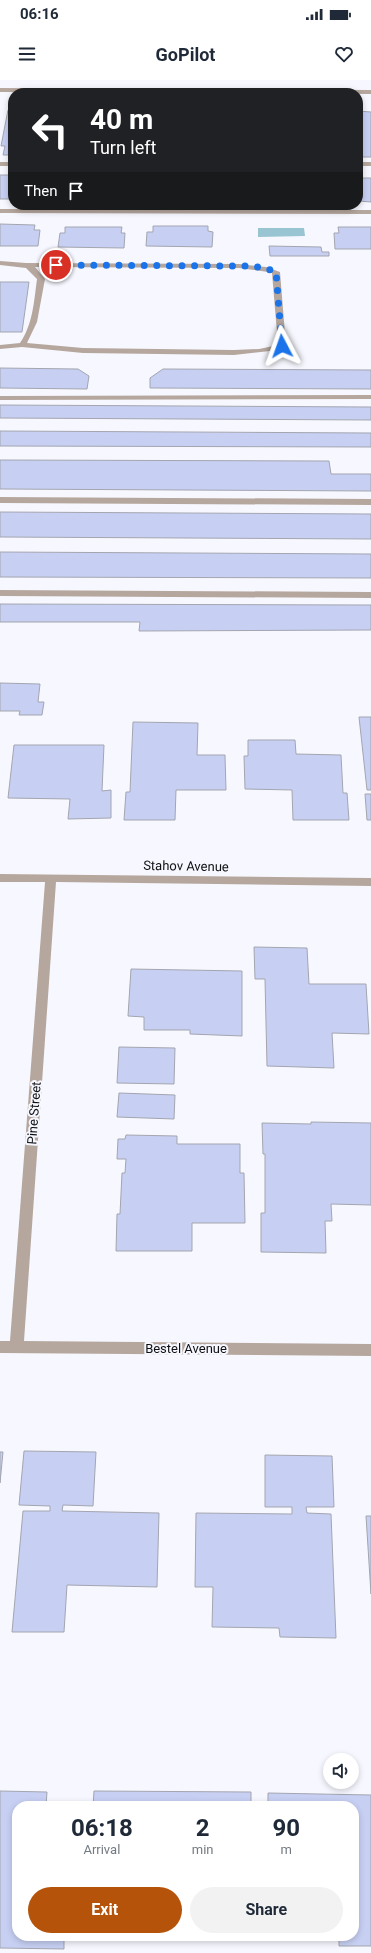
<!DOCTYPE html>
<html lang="en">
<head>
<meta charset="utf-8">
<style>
	body { margin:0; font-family:Roboto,sans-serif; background:#f2f2f3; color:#1f2937; height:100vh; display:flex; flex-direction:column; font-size:15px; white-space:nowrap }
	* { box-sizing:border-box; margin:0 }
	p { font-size:13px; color:#747a83 }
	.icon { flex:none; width:22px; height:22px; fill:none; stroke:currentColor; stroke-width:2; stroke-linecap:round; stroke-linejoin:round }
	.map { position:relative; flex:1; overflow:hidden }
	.details { position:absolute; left:12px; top:1721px; width:347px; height:140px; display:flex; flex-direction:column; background:#fff; border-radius:16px; box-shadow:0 2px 6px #0003 }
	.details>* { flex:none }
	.guide { position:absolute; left:8px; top:8px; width:355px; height:122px; border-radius:16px; box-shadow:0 2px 6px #0003; background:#202124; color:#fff; overflow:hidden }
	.tools { position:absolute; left:323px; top:1673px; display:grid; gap:8px }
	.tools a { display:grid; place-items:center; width:36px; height:36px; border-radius:50%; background:#fff; box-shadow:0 2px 6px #0003; font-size:20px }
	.pin { position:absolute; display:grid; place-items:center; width:34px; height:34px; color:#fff; margin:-17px; border:2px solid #fff; border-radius:50%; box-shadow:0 1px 4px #0007 }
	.me { position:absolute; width:44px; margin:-22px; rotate:356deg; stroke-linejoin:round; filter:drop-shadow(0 0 3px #0008) }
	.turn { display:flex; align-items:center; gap:14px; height:84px; padding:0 16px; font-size:18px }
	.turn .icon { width:52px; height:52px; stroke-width:2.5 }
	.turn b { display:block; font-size:28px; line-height:34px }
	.then { display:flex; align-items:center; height:38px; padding:0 16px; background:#0003; gap:8px; font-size:15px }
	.eta { display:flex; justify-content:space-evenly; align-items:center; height:68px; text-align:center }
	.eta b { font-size:24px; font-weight:700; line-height:28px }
	.action { display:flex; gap:8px; margin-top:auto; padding:8px 16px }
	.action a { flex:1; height:46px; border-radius:24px; background:#b45309; color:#fff; font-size:16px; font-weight:700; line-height:46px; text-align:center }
	.action a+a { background:#f2f2f3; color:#1f2937 }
	.status { display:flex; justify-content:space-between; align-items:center; height:28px; padding:0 20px; background:#fff; direction:ltr }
	.status svg { height:11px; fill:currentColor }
	header { display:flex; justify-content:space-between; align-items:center; height:52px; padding:0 16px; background:#fff; font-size:18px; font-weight:700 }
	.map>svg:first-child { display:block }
	.water { fill:#99c4d2 }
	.building { fill:#c7d0f3; stroke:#a3a5af }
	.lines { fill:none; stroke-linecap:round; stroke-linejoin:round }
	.lane { fill:#b6a79e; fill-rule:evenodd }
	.street { fill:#b6a79e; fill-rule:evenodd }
	.route { stroke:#1a73e8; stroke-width:7; stroke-dasharray:0 12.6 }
	.labels { text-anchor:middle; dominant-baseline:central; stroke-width:4; stroke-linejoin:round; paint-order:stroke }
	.street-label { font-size:13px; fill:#0e0f12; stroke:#f7f8ff }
</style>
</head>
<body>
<div class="status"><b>06:16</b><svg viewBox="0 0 49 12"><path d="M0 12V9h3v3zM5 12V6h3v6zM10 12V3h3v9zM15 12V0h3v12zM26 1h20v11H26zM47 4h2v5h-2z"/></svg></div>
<header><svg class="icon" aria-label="menu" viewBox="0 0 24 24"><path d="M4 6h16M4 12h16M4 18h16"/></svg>GoPilot<svg class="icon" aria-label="heart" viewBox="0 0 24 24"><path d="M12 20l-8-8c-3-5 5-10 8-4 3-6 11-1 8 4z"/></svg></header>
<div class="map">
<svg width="371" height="1873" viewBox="0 0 371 1873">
	<rect width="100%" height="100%" fill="#f7f8ff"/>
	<path class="water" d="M258,148H304L305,156L258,157Z"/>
	<path class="building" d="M8,30H13V75H3L5,66H1Z
		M358,31L371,32V77H358Z
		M0,95H13V119H0Z
		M358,98H371V122L358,121Z
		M0,144L35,145L34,150H40L38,166H0Z
		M153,146H208V151L213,152L212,167L146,166L147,152H153Z
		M65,147H122L121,153H125L124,168L58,167L60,153H65Z
		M338,147H371V169H335L334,153H339Z
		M269,166L321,167L322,172H329V176H270Z
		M0,202H29L22,252H0Z
		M0,288L78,289L89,296L87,309L0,308Z
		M163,289L371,290V309L150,308V298Z
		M0,325L371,327V340L0,338Z
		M0,351L371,353V367L0,366Z
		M0,380L329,381L331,394H371V411L0,409Z
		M0,432L371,434V459L0,457Z
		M0,472L371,474V498L0,497Z
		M0,524L371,525V550L139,551L140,542H0Z
		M0,603L40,604L38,622H44L42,635H19L20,631H0Z
		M359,637H371V710H367Z
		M133,642L198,643L197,675H225L226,710H176L175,740H124L126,712H130Z
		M248,660H295L296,674L341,675L343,713H347L349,740H293L292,710L245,709L244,676H248Z
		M14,665H104L102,711L111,710V738L68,739L70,719L8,718Z
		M365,714H371V740H367Z
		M254,867L307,868L309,904H366L369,954L332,953L334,988L267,986L265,899H255Z
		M131,889L242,891V956L190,954V950H144V937L128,936Z
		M119,967L175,968L174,1004L117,1003Z
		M119,1013L175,1015L174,1039L117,1037Z
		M311,1042L371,1043V1125L331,1124L332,1141H325L326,1173L261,1172V1133H265V1074H263L262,1043L311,1044Z
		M126,1055L177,1056V1064H240V1093H244L245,1143H192V1171H116L117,1134H120L122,1093H125L126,1079H117L118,1059H125Z
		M24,1371L96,1372L93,1426L63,1425L62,1431L159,1433L157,1507L67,1505L64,1552H12L23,1431H50V1426L19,1425Z
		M0,1372H3L0,1403Z
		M265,1375L332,1376L334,1427H306L307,1433L331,1434L336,1558L280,1557L279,1548L212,1547L213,1507H195L196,1433L292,1434V1427H265Z
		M366,1436H371V1514Z
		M0,1711L47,1712L46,1726H17V1856H64V1869L0,1868Z
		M94,1711L251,1712V1726H93Z
		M268,1713L371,1715V1866H339V1856H354V1726H268Z"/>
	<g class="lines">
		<path class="lane" d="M0,82H13V86H0Z
			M358,82H371V86H358Z
			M0,181L26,183L239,184L266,187L280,192L286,266L270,271L234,275L83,273L22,267L0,269V265L20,263C33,244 34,221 37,199L26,188L0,185ZM35,187L239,188L268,192L272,193L278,265L259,269L234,270L83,268L27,263L37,242L45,199Z
			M371,315V319L0,320V316Z
			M0,417L371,419V425L0,423Z
			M0,510L371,512V518L0,516Z"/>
		<path class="street" d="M0,8L371,10V14L0,12Z
			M0,129L371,130V134L0,133Z
			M0,794L371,798V806L56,802L24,1261L371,1264V1276L0,1273V1261H10L45,802H0Z"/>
	</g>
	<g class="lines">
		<path class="route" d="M56,185L234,186C248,186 262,186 276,192L282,266"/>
	</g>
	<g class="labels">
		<g class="street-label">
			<text transform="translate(186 786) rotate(1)">Stahov Avenue</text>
			<text transform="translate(34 1033) rotate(-86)">Pine Street</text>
			<text x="186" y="1268">Bestel Avenue</text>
		</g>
	</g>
</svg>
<div class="tools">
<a><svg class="icon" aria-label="sound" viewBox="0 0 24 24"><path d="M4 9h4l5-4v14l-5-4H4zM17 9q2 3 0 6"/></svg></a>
</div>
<div class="pin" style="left:56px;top:185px;background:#d93025"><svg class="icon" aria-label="arrive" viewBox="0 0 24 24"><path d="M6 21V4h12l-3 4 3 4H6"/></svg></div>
<svg class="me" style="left:282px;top:266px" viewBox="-20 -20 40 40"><path d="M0-17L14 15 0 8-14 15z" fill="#1a73e8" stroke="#fff" stroke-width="4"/></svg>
<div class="guide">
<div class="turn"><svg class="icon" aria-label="left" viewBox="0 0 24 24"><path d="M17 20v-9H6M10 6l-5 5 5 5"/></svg><div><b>40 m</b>Turn left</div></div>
<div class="then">Then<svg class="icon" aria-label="arrive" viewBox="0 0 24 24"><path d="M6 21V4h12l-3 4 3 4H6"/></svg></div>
</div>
<section class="details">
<div class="eta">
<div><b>06:18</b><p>Arrival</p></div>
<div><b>2</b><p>min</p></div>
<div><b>90</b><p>m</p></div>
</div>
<div class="action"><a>Exit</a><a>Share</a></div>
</section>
</div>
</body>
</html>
